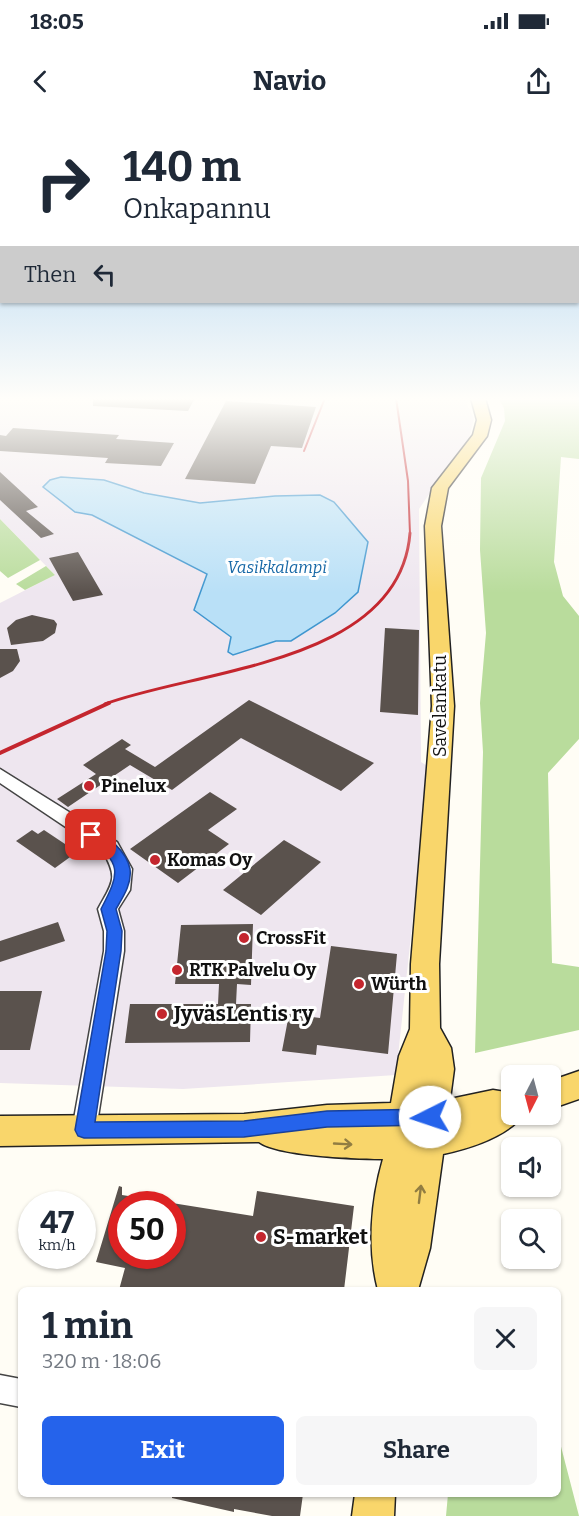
<!DOCTYPE html>
<html lang="en">
<head>
<meta charset="utf-8">
<style>
	body { margin:0; font-family:Bitter,serif; background:#f6f6f7; color:#1f2937; height:100vh; display:flex; flex-direction:column; font-size:22px; white-space:nowrap }
	* { box-sizing:border-box; margin:0 }
	p { font-size:20px; color:#747a83 }
	.icon { flex:none; width:33px; height:33px; fill:none; stroke:currentColor; stroke-width:2; stroke-linecap:round; stroke-linejoin:round }
	.map { position:relative; flex:1; overflow:hidden }
	.sheet { position:absolute; left:18px; top:1167px; width:543px; height:210px; display:flex; flex-direction:column; background:#fff; border-radius:9px; box-shadow:0 2px 4px #0004 }
	.sheet>* { flex:none }
	.banner { position:absolute; left:0px; top:0px; width:579px; height:183px; box-shadow:0 2px 4px #0004; background:#fff; color:#1f2937; overflow:hidden }
	.needle { width:39px; rotate:186deg }
	.tools { position:absolute; left:501px; top:945px; display:grid; gap:12px }
	.tools a { display:grid; place-items:center; width:60px; height:60px; border-radius:9px; background:#fff; box-shadow:0 2px 4px #0004; font-size:30px }
	.speed { position:absolute; left:18px; top:1071px; display:flex; gap:12px; font-size:30px; font-weight:700; text-align:center }
	.speed>* { display:grid; place-content:center; width:78px; height:78px; border-radius:50%; background:#fff; box-shadow:0 2px 4px #0004; line-height:1 }
	.speed small { font-size:15px; font-weight:400 }
	.speed .limit { border:9px solid #d22; background:#fff; color:#111 }
	.pin { position:absolute; display:grid; place-items:center; width:51px; height:51px; color:#fff; margin:-26px; border-radius:12px; box-shadow:0 3px 9px #0006 }
	.me { position:absolute; width:66px; margin:-33px; rotate:266deg; stroke-linejoin:round; filter:drop-shadow(0 0 4px #0008) }
	.turn { display:flex; align-items:center; gap:21px; height:126px; padding:0 24px; font-size:27px }
	.turn .icon { width:78px; height:78px; stroke-width:2.5 }
	.turn b { display:block; font-size:42px; line-height:51px }
	.then { display:flex; align-items:center; height:57px; padding:0 24px; background:#0003; gap:12px; font-size:22px }
	.round { display:grid; place-items:center; flex:none; width:63px; height:63px; border-radius:9px; background:#f6f6f7 }
	.summary { display:flex; align-items:center; justify-content:space-between; height:102px; padding:0 24px }
	h1 { font-size:36px; font-weight:700; line-height:45px }
	.button { display:flex; gap:12px; margin-top:auto; padding:12px 24px }
	.button a { flex:1; height:69px; border-radius:9px; background:#2563eb; color:#fff; font-size:24px; font-weight:700; line-height:69px; text-align:center }
	.button a+a { background:#f6f6f7; color:#1f2937 }
	.status { display:flex; justify-content:space-between; align-items:center; height:42px; padding:0 30px; background:#fff; direction:ltr }
	.status svg { height:16px; fill:currentColor }
	header { display:flex; justify-content:space-between; align-items:center; height:78px; padding:0 24px; background:#fff; font-size:27px; font-weight:700 }
	.map>svg:first-child { display:block }
	.industrial { fill:#eee6ef }
	.forest { fill:#b9dc9c }
	.water { fill:#b9e0f7; stroke:#3f96cf; stroke-width:1.5 }
	.building { fill:#5a524d }
	.lines { fill:none; stroke-linecap:round; stroke-linejoin:round }
	.minor-casing { stroke:#444; stroke-width:3 }
	.major-casing { stroke:#222; stroke-width:3 }
	.minor { fill:#fff; fill-rule:evenodd }
	.major { fill:#f9d66b; fill-rule:evenodd }
	.rail-far2 { stroke:#c4262e; stroke-width:2 }
	.rail-far1 { stroke:#c4262e; stroke-width:3 }
	.rail { stroke:#c4262e; stroke-width:4 }
	.oneway { stroke:#917d42 }
	.route { fill:#2563eb; stroke:#184099; stroke-width:1.5 }
	.poi-dot { fill:#c4262e; stroke:#fff; stroke-width:2 }
	.labels { text-anchor:middle; dominant-baseline:central; stroke-width:6; stroke-linejoin:round; paint-order:stroke }
	.far-water-label { font-size:16px; font-style:italic; fill:#1768a6; stroke:#fff }
	.street-label { font-size:18px; fill:#111; stroke:#fff }
	.poi-label { font-size:18px; font-weight:bold; fill:#111; stroke:#fff; text-anchor:start }
	.near-poi-label { font-size:21px; font-weight:bold; fill:#111; stroke:#fff; text-anchor:start }
</style>
</head>
<body>
<div class="status"><b>18:05</b><svg viewBox="0 0 49 12"><path d="M0 12V9h3v3zM5 12V6h3v6zM10 12V3h3v9zM15 12V0h3v12zM26 1h20v11H26zM47 4h2v5h-2z"/></svg></div>
<header><svg class="icon" aria-label="back" viewBox="0 0 24 24"><path d="M15 5l-7 7 7 7"/></svg>Navio<svg class="icon" aria-label="share" viewBox="0 0 24 24"><path d="M12 15V3M7 8l5-5 5 5M5 13v7h14v-7"/></svg></header>
<div class="map">
<svg width="579" height="1396" viewBox="0 0 579 1396">
	<rect width="100%" height="100%" fill="#fffdf5"/>
	<path class="industrial" d="M0,278H464L474,299L467,326L449,345L419,389L421,642L429,647L396,955L183,969L0,963V483L55,455L0,399Z"/>
	<path class="forest" d="M498,278H579V339L561,337L554,442L563,476L579,496V619L548,653L552,843L579,847V910L475,933L483,632L480,583L486,513L480,430L481,358L505,301L504,288Z
		M0,399L40,440L8,458L0,451Z
		M46,446L55,455L25,470L16,464Z
		M558,1315L579,1396H446L448,1374H558Z"/>
	<path class="water" d="M61,357L104,360L144,373L200,383L275,376L320,375L334,382L368,422L358,472L335,493L291,521H276L233,535L228,532L231,517L194,490L207,454L92,395L75,392L43,367L50,360Z"/>
	<path class="building" d="M93,278H195L188,291L93,286Z
		M226,281L316,287L302,328L271,326L255,364L185,359Z
		M13,308L119,315L116,319L174,323L161,346L105,343L108,338L0,331V315L6,316Z
		M0,352L38,387L26,391L54,414L41,418L0,380Z
		M78,432L103,475L73,481L49,438Z
		M32,495L54,500L57,504L55,513L43,521L11,525L7,508L16,500Z
		M385,508L419,510L418,595L380,592Z
		M0,529H17L20,541L13,551L0,558Z
		M249,580L374,643L341,671L241,618L172,670L130,645L68,687L57,679L96,654L83,645L122,619L131,625L125,629L155,647Z
		M210,672L237,689L208,710L229,724L178,763L130,729Z
		M32,710L38,714L44,710L77,732L55,748L16,721Z
		M284,720L321,742L261,795L223,770Z
		M58,802L65,821L0,842V821Z
		M253,804L251,865L237,864L236,884H251L250,922L125,923L130,884H218L219,864H175L181,805Z
		M331,826L397,834L388,934L317,925L316,935L282,931L289,894L320,898Z
		M0,871H42L30,930H0Z
		M119,1066L122,1067V1075L147,1079L146,1084H122V1136H172V1083L253,1096L257,1071L354,1086L344,1170H119L125,1148L96,1142Z
		M172,1374H303L300,1396H272L234,1389V1392L172,1378Z"/>
	<g class="lines">
		<defs>
			<path id="minor" d="M0,649L117,722L132,749L130,770L118,789L124,811V831L96,1010L92,1018L84,1021L76,1018L72,1010L104,831V811L98,789C112,763 119,759 103,732L0,663Z
				M0,1255L21,1259V1287L0,1283Z"/>
			<path id="major" d="M471,278H485L491,300L487,316L448,368L441,406L454,586L439,844L440,908L451,928L454,949L450,979L493,970L512,973V994H524C507,1017 470,1028 443,1034L430,1128L418,1170H378C367,1128 371,1081 383,1039C357,1039 278,1036 259,1022L0,1026V996L244,994L327,985L391,983L399,936L410,909L411,844L432,586L425,406L432,368L473,315L477,300Z
				M579,951V979L550,989V961Z
				M355,1374H395L394,1396H352Z"/>
		</defs>
		<use href="#minor" class="minor-casing"/>
		<use href="#major" class="major-casing"/>
		<use href="#minor" class="minor"/>
		<use href="#major" class="major"/>
		<path class="rail-far2" d="M396,278L408,361L410,414
			M304,331L325,278"/>
		<path class="rail-far1" d="M105,584C200,549 400,544 410,413"/>
		<path class="rail" d="M0,633L109,583"/>
	</g>
	<defs><path id="oneway-shaft" d="M-6 0H5M1.5-3L5.5 0L1.5 3" fill="none" stroke-width="1.6" stroke-linecap="round" stroke-linejoin="round" transform="scale(1.5)"/></defs>
	<g class="oneway">
		<use href="#oneway-shaft" transform="translate(343 1024) rotate(3)"/>
		<use href="#oneway-shaft" transform="translate(420 1074) rotate(-83)"/>
	</g>
	<linearGradient id="sky" x2="0" y2="1"><stop stop-color="#95c6ee"/><stop offset="0.59" stop-color="#fffefa"/><stop offset="1" stop-color="#fffefa" stop-opacity="0"/></linearGradient>
	<rect width="579" height="473" fill="url(#sky)"/>
	<path class="route" d="M91,710C107,714 127,732 130,749C132,764 123,777 116,789L122,811L121,831L95,1002L244,1001L327,991L430,989L437,991L439,997L437,1003L430,1005L327,1007L244,1017L84,1018L78,1016L75,1010L106,831L107,811L101,789C120,753 123,742 86,718V711Z"/>
	<g class="poi-dot">
		<circle cx="89" cy="666" r="6"/>
		<circle cx="155" cy="740" r="6"/>
		<circle cx="244" cy="818" r="6"/>
		<circle cx="177" cy="850" r="6"/>
		<circle cx="359" cy="864" r="6"/>
		<circle cx="162" cy="894" r="6"/>
		<circle cx="261" cy="1117" r="6"/>
	</g>
	<g class="labels">
		<g class="far-water-label">
			<text x="277" y="447">Vasikkalampi</text>
		</g>
		<g class="street-label">
			<text transform="translate(440 586) rotate(-90)">Savelankatu</text>
		</g>
		<g class="poi-label">
			<text x="101" y="666">Pinelux</text>
			<text x="167" y="740">Komas Oy</text>
			<text x="256" y="818">CrossFit</text>
			<text x="189" y="850">RTK Palvelu Oy</text>
			<text x="371" y="864">Würth</text>
		</g>
		<g class="near-poi-label">
			<text x="174" y="894">JyväsLentis ry</text>
			<text x="273" y="1117">S-market</text>
		</g>
	</g>
</svg>
<div class="tools">
<a><svg class="needle" viewBox="-14 -14 28 28"><path d="M0-13l5 13h-10z" fill="#e53935"/><path d="M0 13l5-13h-10z" fill="#747a83"/></svg></a>
<a><svg class="icon" aria-label="sound" viewBox="0 0 24 24"><path d="M4 9h4l5-4v14l-5-4H4zM17 9q2 3 0 6"/></svg></a>
<a><svg class="icon" aria-label="search" viewBox="0 0 24 24"><circle cx="10" cy="10" r="6"/><path d="M15 15l6 6"/></svg></a>
</div>
<div class="speed"><div>47<small>km/h</small></div><div class="limit">50</div></div>
<div class="pin" style="left:91px;top:715px;background:#d93025"><svg class="icon" aria-label="arrive" viewBox="0 0 24 24"><path d="M6 21V4h12l-3 4 3 4H6"/></svg></div>
<svg class="me" style="left:430px;top:997px" viewBox="-20 -20 40 40"><circle r="19" fill="#fff"/><path d="M0-13L10 11 0 6-10 11z" fill="#2563eb"/></svg>
<div class="banner">
<div class="turn"><svg class="icon" aria-label="right" viewBox="0 0 24 24"><path d="M7 20v-9h11M14 6l5 5-5 5"/></svg><div><b>140 m</b>Onkapannu</div></div>
<div class="then">Then<svg class="icon" aria-label="left" viewBox="0 0 24 24"><path d="M17 20v-9H6M10 6l-5 5 5 5"/></svg></div>
</div>
<section class="sheet">
<div class="summary"><div><h1>1 min</h1><p>320 m · 18:06</p></div><a class="round"><svg class="icon" aria-label="close" viewBox="0 0 24 24"><path d="M6 6l12 12M18 6L6 18"/></svg></a></div>
<div class="button"><a>Exit</a><a>Share</a></div>
</section>
</div>
</body>
</html>
